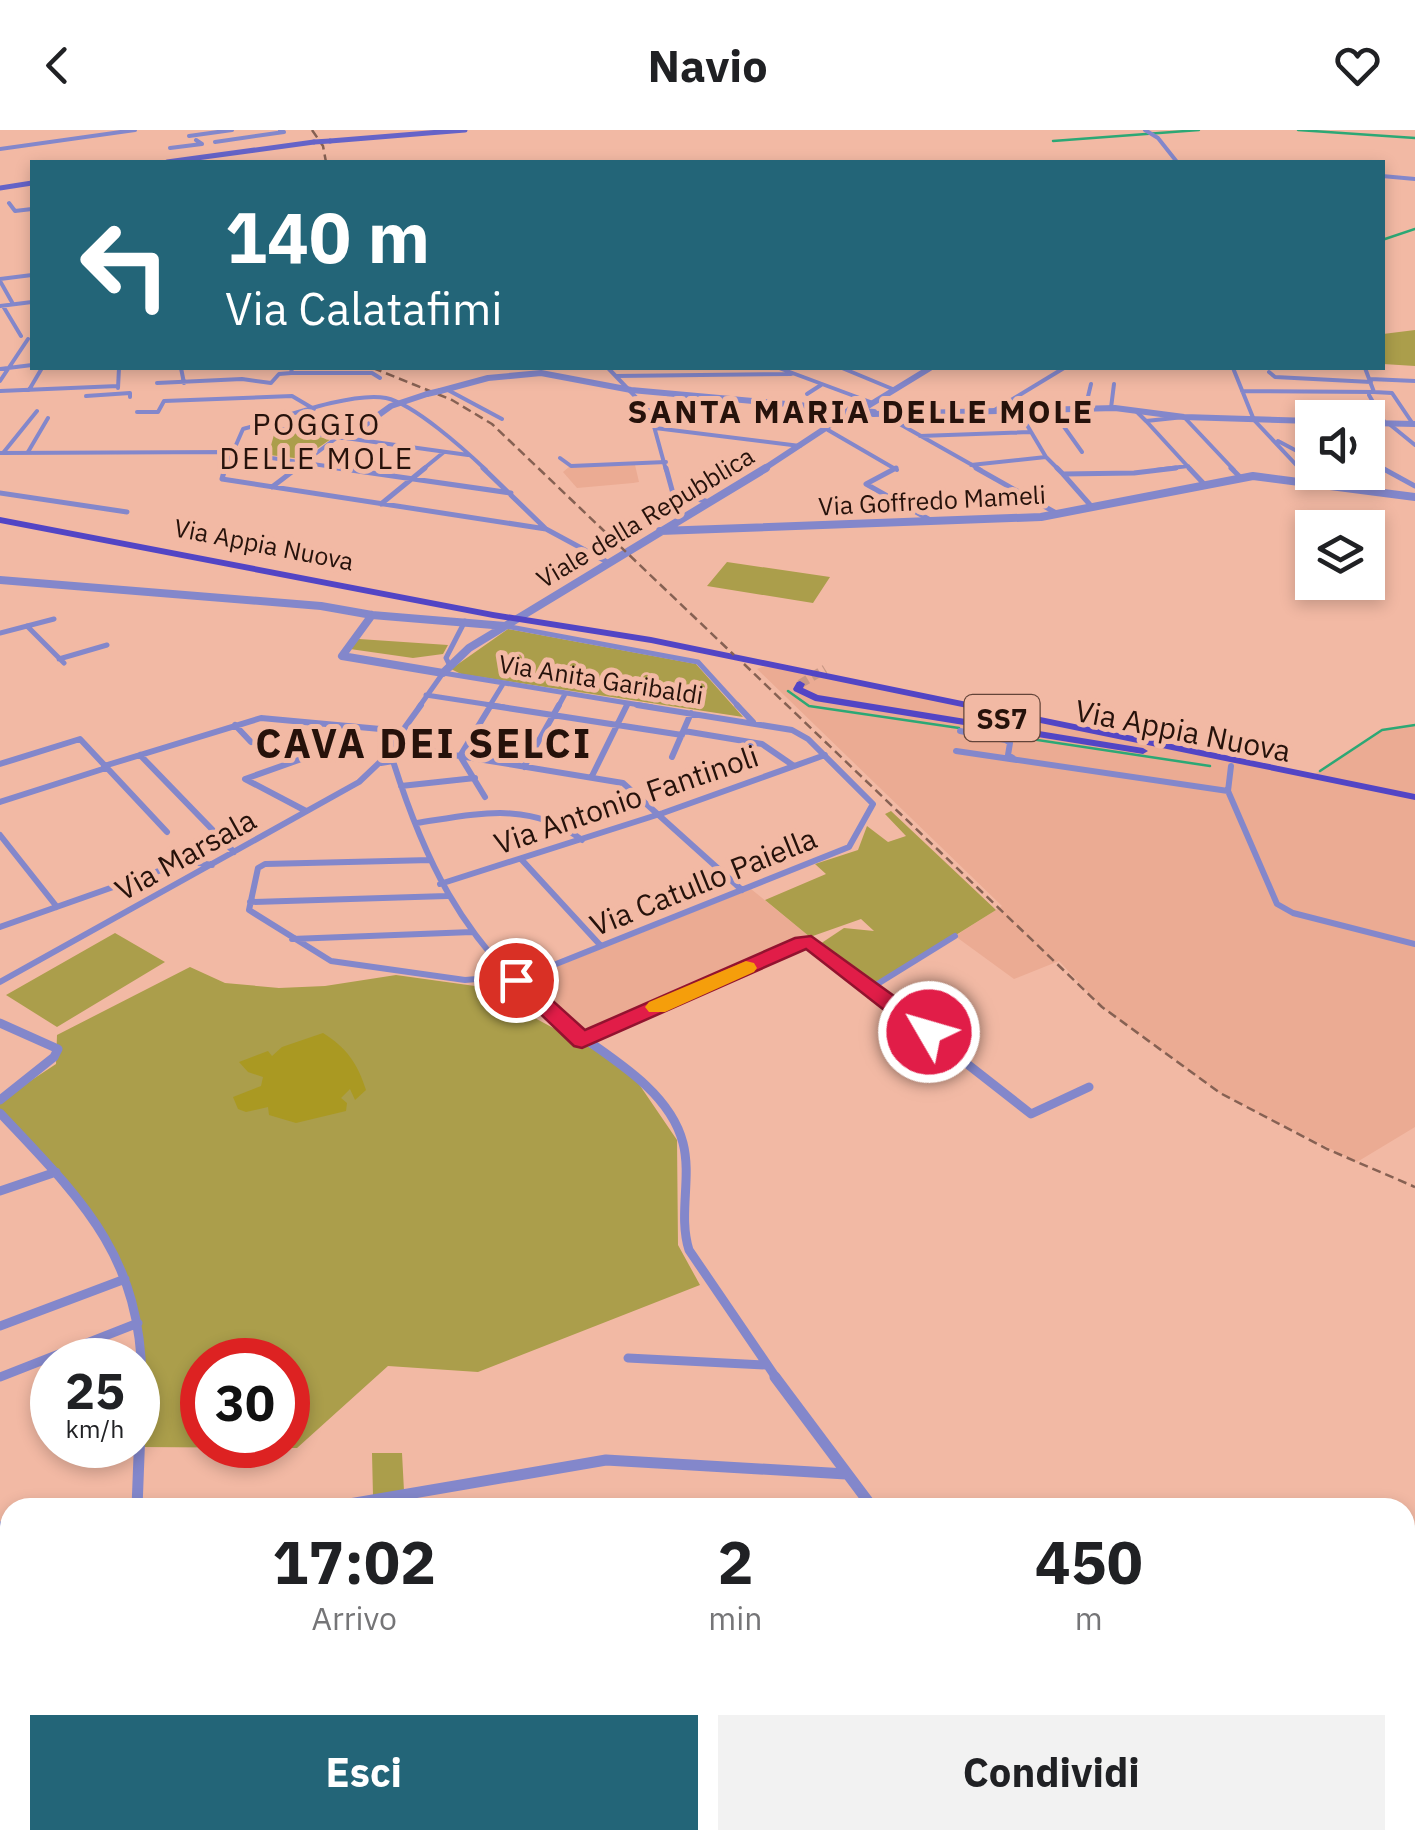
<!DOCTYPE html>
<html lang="it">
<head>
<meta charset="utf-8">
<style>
	body { margin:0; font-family:"IBM Plex Sans",sans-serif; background:#f2f2f2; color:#202124; height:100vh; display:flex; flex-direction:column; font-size:38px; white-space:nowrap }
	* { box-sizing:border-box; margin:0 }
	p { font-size:32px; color:#757577 }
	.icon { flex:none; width:55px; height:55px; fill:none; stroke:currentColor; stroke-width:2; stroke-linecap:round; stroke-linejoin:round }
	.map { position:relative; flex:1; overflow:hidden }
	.sheet { position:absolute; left:0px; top:1368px; width:1415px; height:352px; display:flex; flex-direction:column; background:#fff; border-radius:30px 30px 0 0; box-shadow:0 5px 15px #0003 }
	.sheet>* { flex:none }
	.banner { position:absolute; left:30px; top:30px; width:1355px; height:210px; border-radius:0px; box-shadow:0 5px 15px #0003; background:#236578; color:#fff; overflow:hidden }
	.buttons { position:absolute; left:1295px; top:270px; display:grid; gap:20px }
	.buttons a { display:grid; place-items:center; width:90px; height:90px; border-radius:0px; background:#fff; box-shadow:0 5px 15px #0003; font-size:50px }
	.speed { position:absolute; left:30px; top:1208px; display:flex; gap:20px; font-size:50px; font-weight:700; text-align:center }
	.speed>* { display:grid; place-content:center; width:130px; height:130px; border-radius:50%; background:#fff; box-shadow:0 5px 15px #0003; line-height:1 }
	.speed small { font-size:25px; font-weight:400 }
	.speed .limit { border:15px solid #d22; background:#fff; color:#111 }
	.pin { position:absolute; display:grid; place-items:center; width:85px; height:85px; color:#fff; margin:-42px; border:5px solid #fff; border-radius:50%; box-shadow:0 2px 10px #0007 }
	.me { position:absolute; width:110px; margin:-55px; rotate:308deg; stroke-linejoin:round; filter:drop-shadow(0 0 8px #0008) }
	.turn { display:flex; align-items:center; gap:35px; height:210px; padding:0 30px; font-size:45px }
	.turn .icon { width:130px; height:130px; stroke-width:2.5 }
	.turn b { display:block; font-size:70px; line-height:85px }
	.eta { display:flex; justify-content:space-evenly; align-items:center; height:170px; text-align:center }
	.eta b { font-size:60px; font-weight:700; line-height:70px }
	.cta { display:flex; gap:20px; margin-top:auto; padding:20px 30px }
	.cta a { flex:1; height:115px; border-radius:0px; background:#236578; color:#fff; font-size:40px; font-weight:700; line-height:115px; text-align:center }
	.cta a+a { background:#f2f2f2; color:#202124 }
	header { display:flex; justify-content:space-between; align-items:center; height:130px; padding:0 30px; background:#fff; font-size:45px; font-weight:700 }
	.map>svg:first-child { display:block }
	.built { fill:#ebab93 }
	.green { fill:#ab9e4b; fill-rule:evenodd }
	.forest { fill:#a92 }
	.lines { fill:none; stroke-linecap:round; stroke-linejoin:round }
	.stream { stroke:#2ca875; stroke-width:2.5 }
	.primary-tunnel { stroke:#c99885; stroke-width:9; stroke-dasharray:9 5; stroke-linecap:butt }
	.pedestrian { stroke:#8387cb; stroke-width:4 }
	.minor-far4 { stroke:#8387cb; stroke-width:4 }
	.minor-far3 { stroke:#8387cb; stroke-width:5 }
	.minor-far2 { stroke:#8387cb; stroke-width:6 }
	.minor-far1 { stroke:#8387cb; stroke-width:9 }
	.minor { stroke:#8387cb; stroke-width:11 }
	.tertiary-far1 { stroke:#8387cb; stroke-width:6 }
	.tertiary { stroke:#8387cb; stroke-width:8 }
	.secondary { stroke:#6563c8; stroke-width:5 }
	.primary { fill:#5245c5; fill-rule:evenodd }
	.rail { stroke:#866153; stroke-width:2.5; stroke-dasharray:9 5; stroke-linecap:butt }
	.tertiary-bridge { stroke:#8387cb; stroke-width:6 }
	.secondary-bridge { stroke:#6563c8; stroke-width:5 }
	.route { fill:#e11d48; stroke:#92132f; stroke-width:2.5 }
	.slow { fill:#f59e0b }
	.labels { text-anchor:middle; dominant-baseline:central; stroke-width:10; stroke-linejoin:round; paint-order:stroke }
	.far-street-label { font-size:25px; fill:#26120b; stroke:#f2b9a4 }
	.shield { fill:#f2b9a4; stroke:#634439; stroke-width:2.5 }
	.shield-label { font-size:28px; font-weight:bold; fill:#26120b }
	.far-quarter-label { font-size:30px; letter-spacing:2.5px; fill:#26120b; stroke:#f2b9a4 }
	.street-label { font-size:30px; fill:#26120b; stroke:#f2b9a4 }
	.far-district-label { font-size:32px; font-weight:bold; letter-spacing:2.5px; fill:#26120b; stroke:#f2b9a4 }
	.district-label { font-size:40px; font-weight:bold; letter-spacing:2.5px; fill:#26120b; stroke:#f2b9a4 }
</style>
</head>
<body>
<header><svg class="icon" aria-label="back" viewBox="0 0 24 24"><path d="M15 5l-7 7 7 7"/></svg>Navio<svg class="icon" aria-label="heart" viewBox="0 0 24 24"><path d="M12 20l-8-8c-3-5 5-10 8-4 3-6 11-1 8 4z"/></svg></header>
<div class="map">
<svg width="1415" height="1718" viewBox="0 0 1415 1718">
	<rect width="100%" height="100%" fill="#f2b9a4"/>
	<path class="built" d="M635,335L639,352L633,353L577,358L563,342L569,337Z
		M770,534L1310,647L1382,600L1415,595V997L1357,1032L1220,963L1102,877L1059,831L1014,849L955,806L1002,776L757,539Z
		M751,759L810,807L584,908L566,896L523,850Z"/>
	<path class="green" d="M1415,200V236L1383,234V204Z
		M275,301H281L331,309L302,329L238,321V318L270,319Z
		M727,432L830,447L813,473L707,456Z
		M508,499L696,534L743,587L461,544L451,539Z
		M359,509L448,515L443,524L413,528L350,519Z
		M891,681L996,780L871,858L817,816L844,798L874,801L861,789L810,807L765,770L826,744L815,734L858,720L867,696L888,712L906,706L885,684Z
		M115,803L165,832L57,897L6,865Z
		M190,837L225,853L279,858L325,856L396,845L475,856L628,938L677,1010L678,1115L700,1155L478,1242L388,1236L297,1318L139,1317L138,1193L103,1105L0,983V971L56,934L57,905ZM202,1230H288V1315H202Z
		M372,1323H402L404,1361L373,1366Z
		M10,1633V1710H97L96,1718H0V1635Z
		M594,1710H742L745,1714L740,1718H599Z"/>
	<path class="forest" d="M323,903C346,917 358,934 366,960L355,970L350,959L341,968L347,973L346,981L296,993L269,985L268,977L246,982L238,979L233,967L261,956L263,947L248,942L239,932L268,921L272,926L282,917Z"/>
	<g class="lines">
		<path class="stream" d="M1298,0L1415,8
			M1053,11L1199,0
			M1382,110L1415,99
			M788,561L809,576L959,598
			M977,601L1210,636
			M1320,641L1382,600L1415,595"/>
		<path class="primary-tunnel" d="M800,554L825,539"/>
		<path class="pedestrian" d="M807,264L821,255"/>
		<path class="minor-far4" d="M1145,0L1158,8L1177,32
			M189,6L232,0
			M215,12L284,2L280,0
			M170,18L202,14L196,10
			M0,19L135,0
			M1382,46L1415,49
			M9,73L15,81L32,79
			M0,149L32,145
			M0,151L13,174
			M0,176L32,172
			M3,176L21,206
			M181,238L184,253
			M608,238L650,282L666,340
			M779,238L873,273
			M842,238L895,260
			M1233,238L1254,290L1301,340
			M0,239L32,235
			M1269,242L1275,247L1371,252
			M291,243H372L380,248
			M616,246L791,244
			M1370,249L1415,251
			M0,251L28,209
			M157,253L242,249L271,253
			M271,253L279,244L291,243L292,238
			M118,258L119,238
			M446,259L502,289
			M29,260L42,238
			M0,261L118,256
			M1242,261L1374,262L1365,238
			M1374,262L1392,263L1413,294
			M1369,265L1385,293
			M86,266L130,263V267
			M1111,278L1114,254
			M1085,279L1091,254
			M1018,280L1046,327L1059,340
			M1052,280L1082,322
			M993,281L1064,238
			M1136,281L1146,291L1184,287L1234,340
			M137,282H158L164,271L292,266L314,279
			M882,284L981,340
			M1147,292L1191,340
			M1388,293L1415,315
			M259,296L468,325
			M655,298L800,316
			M828,300L897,340
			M920,306L1030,302
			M1278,311L1312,329
			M28,322L48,288
			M0,323L230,322L354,340
			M3,323L37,281
			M560,328L571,336L666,332
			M1368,330L1386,340
			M971,335L1046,327
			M225,340L243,299C278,289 352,261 386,268C414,274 465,320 486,340
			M294,340L339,306
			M422,340L444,322
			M1156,340L1188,336"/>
		<path class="minor-far3" d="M225,338L222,349L546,399
			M337,338L511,363
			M483,338L546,399
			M666,338L680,389
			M896,338L866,354L932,391
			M976,338L1058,384
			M1057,338L1063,344
			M1189,338L1205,355
			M1231,338L1241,348
			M1299,338L1313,353
			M1382,338L1415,356
			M1338,342L1367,360
			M272,357L297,338
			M0,363L127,382
			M675,363L709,372
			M381,374L425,338
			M1092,377L1063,344L1134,343L1176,338
			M546,399L609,433
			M27,496L64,533
			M505,496L698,532L739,577
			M0,503L54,489
			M59,529L107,515
			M449,534L446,528L465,491
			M426,565L504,577
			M419,577L443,543L652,577
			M489,577L503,554
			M558,577L565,564
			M626,577L628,573"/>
		<path class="minor-far2" d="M488,575L682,605
			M737,575L753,592
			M235,595L251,612
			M684,601L762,614L794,636
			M960,601L1006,610L1010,613L1008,625L1013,628
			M393,615L623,653L742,760
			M956,621L1228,661
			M388,622L393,631L381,633L380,632L421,575
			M140,625L234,722
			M672,627L691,583
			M393,631C425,732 460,802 539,875
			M0,634L80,609L167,702
			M104,636L261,588L402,601
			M1231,636L1228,661L1277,774L1293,783L1415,814
			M524,637L559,575
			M592,646L627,575
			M401,656L475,648
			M485,667L460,626L491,575
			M0,672L106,638
			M306,681L245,649L307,627
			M417,693C476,684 531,670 582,710
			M0,705L57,777
			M521,729L601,816
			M431,730L265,734L258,738L249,780L331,831L465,850L512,846
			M440,754L663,683L825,625
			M250,772L447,766
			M0,797L187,731L212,735
			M292,809L472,802
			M516,850L849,717L873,674L808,609L792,600L637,575
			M0,852L359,652L380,632
			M871,858L955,806
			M661,875L811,812L892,875"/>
		<path class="minor-far1" d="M536,872C582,914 667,949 683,1013C692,1048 678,1085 689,1120L777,1249
			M888,872L1031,984L1089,957
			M0,893L58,919L54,927L0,970
			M582,910L667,872
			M0,983C81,1069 140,1124 142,1249
			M0,1061L56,1042
			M0,1196L125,1149
			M628,1228L766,1235
			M0,1247L138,1193"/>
		<path class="minor" d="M775,1247L873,1378
			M121,1378L137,1375
			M137,1378L142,1247
			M326,1378L606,1330L846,1344
			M0,1397L10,1395
			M355,1710L357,1718
			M1030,1710L1036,1718
			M1134,1710L1140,1718
			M854,1717L864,1710
			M313,1718L317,1710
			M364,1718L374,1710"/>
		<path class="tertiary-far1" d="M440,261L488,248L541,243L631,260L874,282L865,285L861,281
			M863,279L930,238
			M873,284L1115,278L1184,287L1312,291
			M1368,293L1415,294
			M348,307L391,276L427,264
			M762,340L853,280"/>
		<path class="tertiary" d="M660,401L1041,387L1253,346L1415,367
			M0,450L321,476L372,485L505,496
			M372,485L342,526L443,543L469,518L766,338"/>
		<path class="secondary" d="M330,11L465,0
			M167,32L314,12
			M0,58L32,53"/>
		<path class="primary" d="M0,387L493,482L651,507L1415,664V670L651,513L493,488L0,393Z
			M800,551L805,554L803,558L818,565L1143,618L1148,621L1143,624L815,571L794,561L793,559L797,552Z"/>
		<path class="rail" d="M312,0L323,16L326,32
			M373,238L452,270L492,294L734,525
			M744,534L1102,877L1220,963L1327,1019L1415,1057"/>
		<path class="tertiary-bridge" d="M427,264L440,261"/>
		<path class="secondary-bridge" d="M314,12L330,11"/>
	</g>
	<path class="route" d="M811,806L937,897L940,902L937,908H920L806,819L582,918L574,916L505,850L516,843L524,845L585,900L795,808Z"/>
	<path class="slow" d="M746,831L754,833L757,838L754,842L665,882H649L645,877L649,872Z"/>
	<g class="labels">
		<g class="far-street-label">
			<text transform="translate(932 370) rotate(-3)">Via Goffredo Mameli</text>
			<text transform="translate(645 387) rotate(-31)">Viale della Repubblica</text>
			<text transform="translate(264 414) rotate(11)">Via Appia Nuova</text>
			<text transform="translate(601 549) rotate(9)">Via Anita Garibaldi</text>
		</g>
		<rect class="shield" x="964.5" y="565" width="75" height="46" rx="8"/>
		<g class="shield-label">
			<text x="1002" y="588">SS7</text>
		</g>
		<g class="far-quarter-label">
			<text x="317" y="293">POGGIO<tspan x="317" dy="34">DELLE MOLE</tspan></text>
		</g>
		<g class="street-label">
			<text transform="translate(1183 600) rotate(11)">Via Appia Nuova</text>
			<text transform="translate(626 669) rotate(-19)">Via Antonio Fantinoli</text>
			<text transform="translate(185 724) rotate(-29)">Via Marsala</text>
			<text transform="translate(703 751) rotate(-22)">Via Catullo Paiella</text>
		</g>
		<g class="far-district-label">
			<text x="861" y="281">SANTA MARIA DELLE MOLE</text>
		</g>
		<g class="district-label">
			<text x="424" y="613">CAVA DEI SELCI</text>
		</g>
	</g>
</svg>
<div class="buttons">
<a><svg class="icon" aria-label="sound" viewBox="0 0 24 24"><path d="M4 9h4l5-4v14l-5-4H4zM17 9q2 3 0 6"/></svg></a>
<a><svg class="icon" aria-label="layers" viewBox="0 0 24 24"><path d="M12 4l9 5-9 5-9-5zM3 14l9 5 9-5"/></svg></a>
</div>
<div class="speed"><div>25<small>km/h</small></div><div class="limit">30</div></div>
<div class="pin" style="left:516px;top:850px;background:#d93025"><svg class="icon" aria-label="arrive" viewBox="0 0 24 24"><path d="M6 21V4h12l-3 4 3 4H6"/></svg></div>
<svg class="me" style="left:929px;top:902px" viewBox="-20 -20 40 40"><circle r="17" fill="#e11d48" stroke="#fff" stroke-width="3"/><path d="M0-11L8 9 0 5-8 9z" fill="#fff"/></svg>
<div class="banner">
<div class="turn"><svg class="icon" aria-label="left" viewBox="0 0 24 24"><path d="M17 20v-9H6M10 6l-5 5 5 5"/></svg><div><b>140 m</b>Via Calatafimi</div></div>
</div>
<section class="sheet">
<div class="eta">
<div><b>17:02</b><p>Arrivo</p></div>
<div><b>2</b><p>min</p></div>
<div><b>450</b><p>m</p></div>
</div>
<div class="cta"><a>Esci</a><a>Condividi</a></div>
</section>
</div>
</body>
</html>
